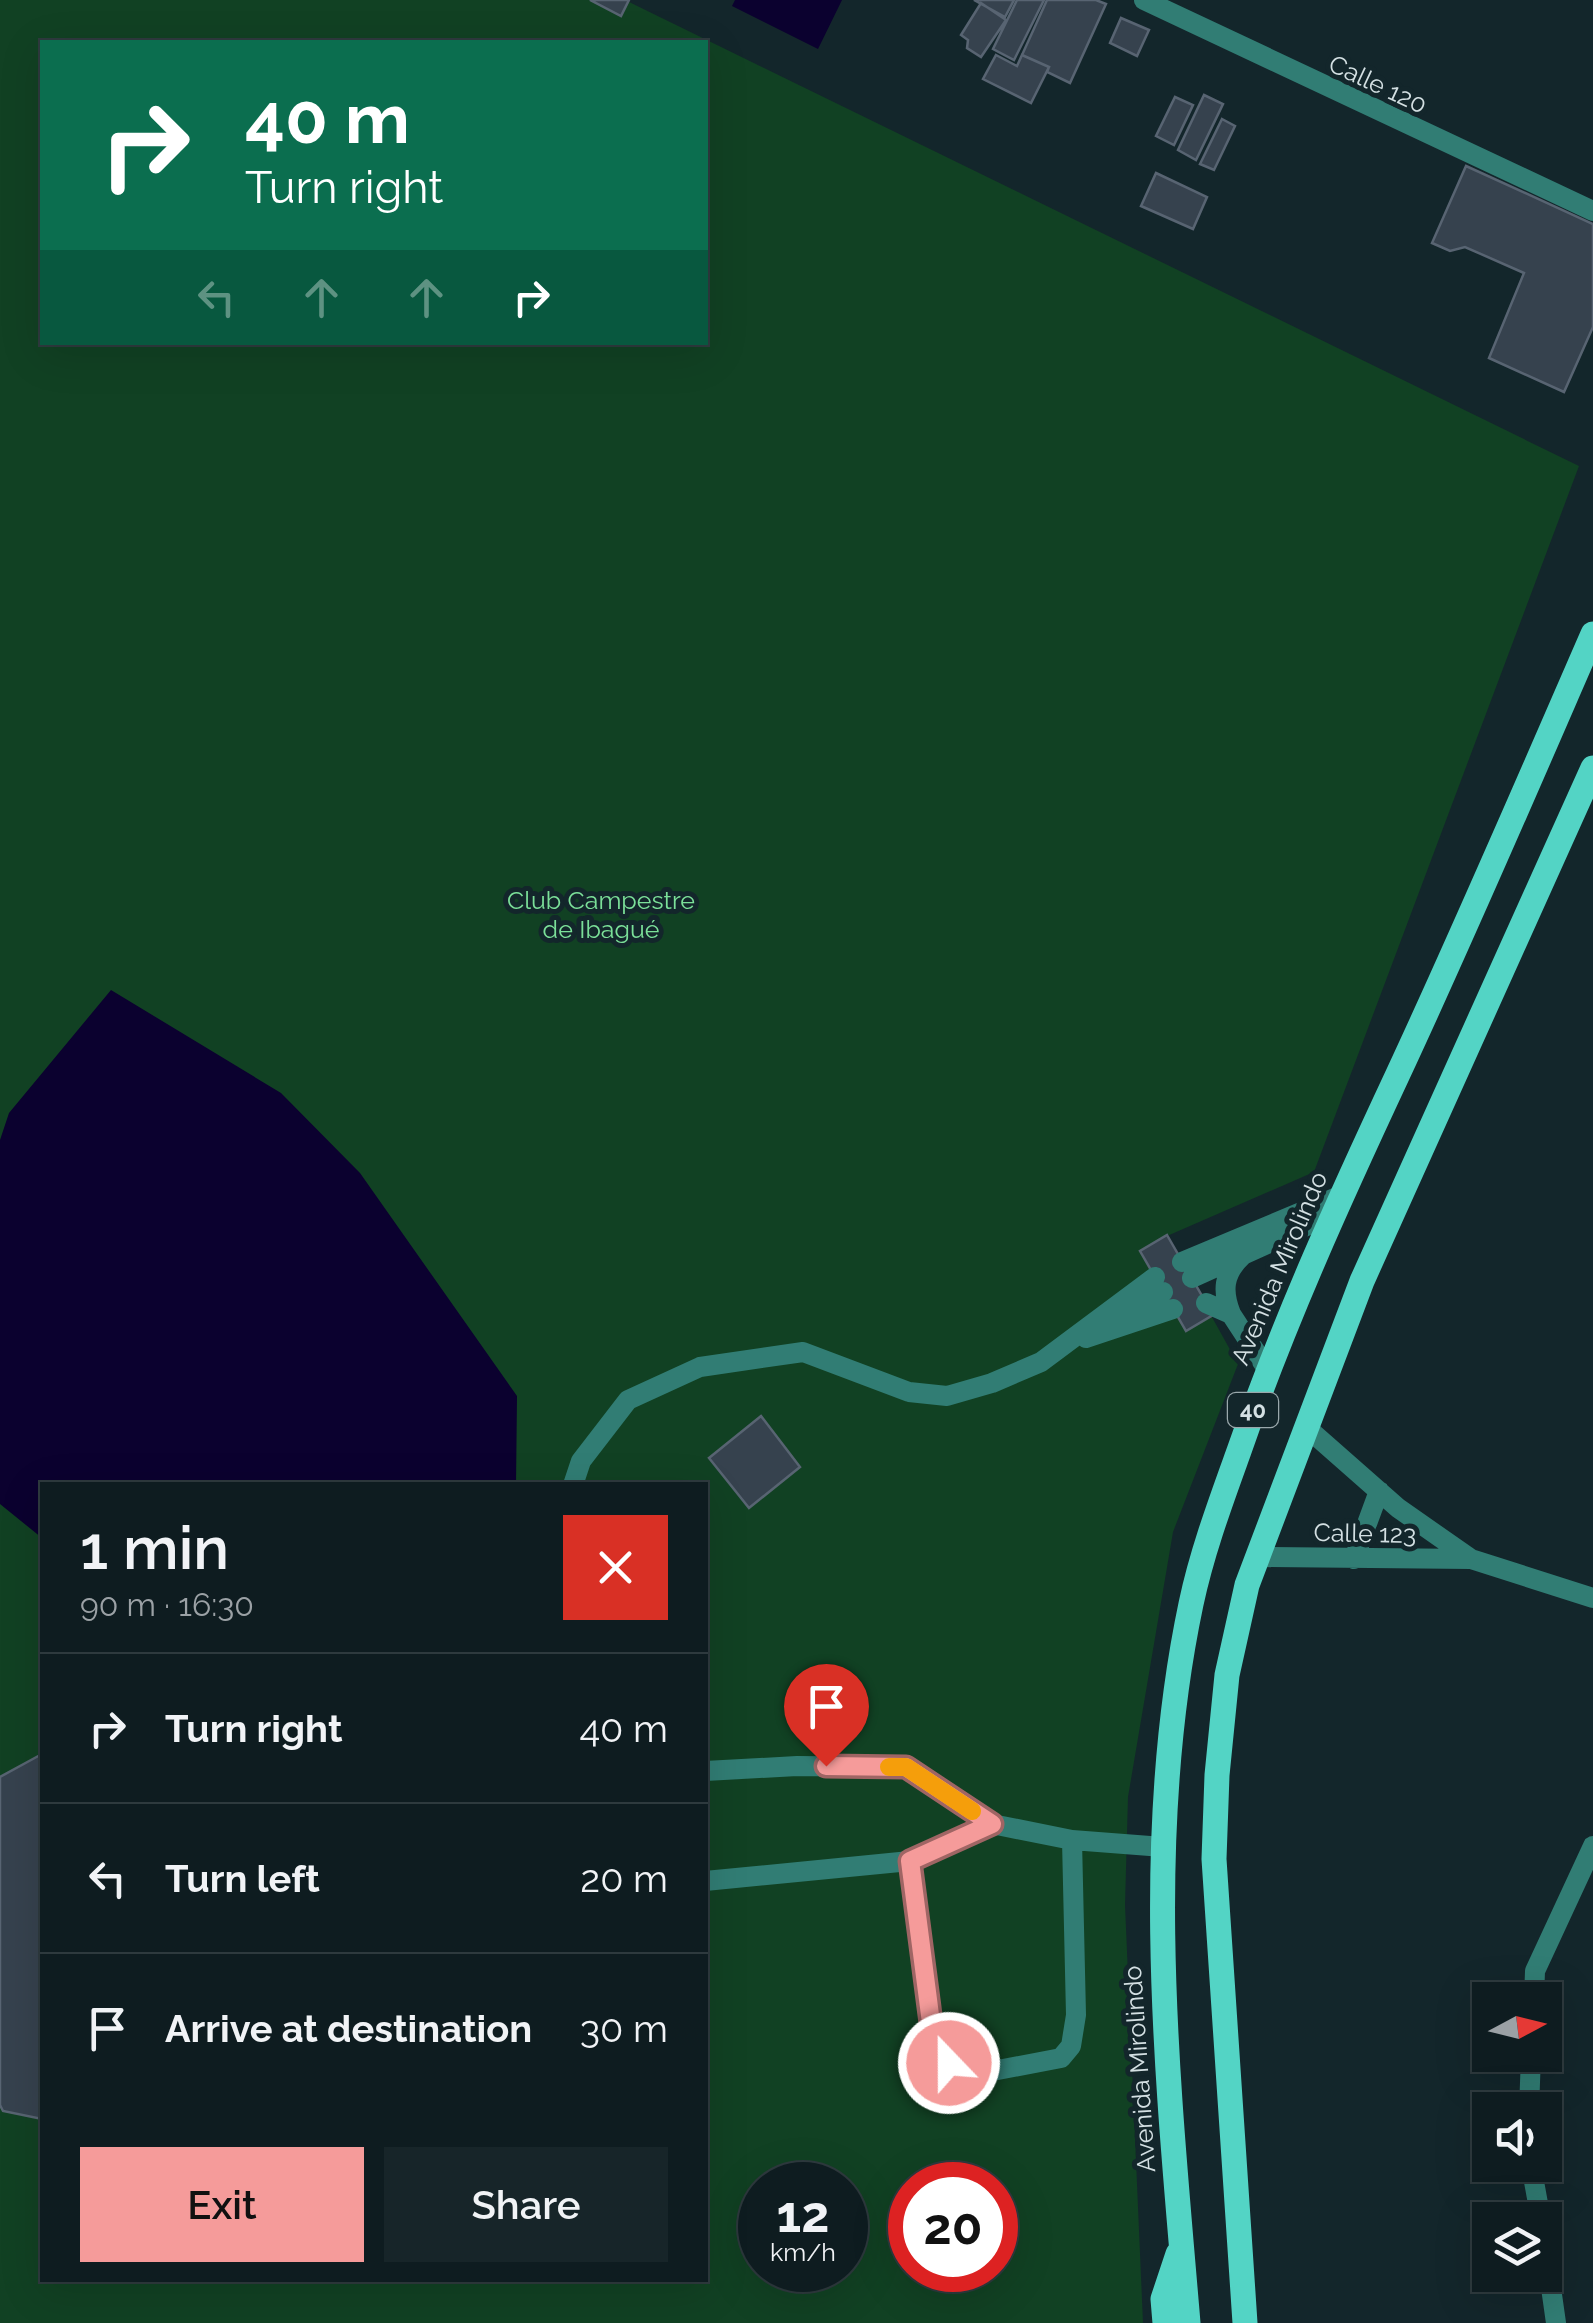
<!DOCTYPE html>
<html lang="en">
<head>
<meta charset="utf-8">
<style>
	body { margin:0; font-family:Raleway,sans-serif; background:#172529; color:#f1f3f6; height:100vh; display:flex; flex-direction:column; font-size:38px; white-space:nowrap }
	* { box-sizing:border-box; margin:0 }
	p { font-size:32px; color:#9ba1a5 }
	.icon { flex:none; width:55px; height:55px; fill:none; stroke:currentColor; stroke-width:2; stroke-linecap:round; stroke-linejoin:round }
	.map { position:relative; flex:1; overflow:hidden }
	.panel { position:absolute; left:40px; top:1482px; width:668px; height:800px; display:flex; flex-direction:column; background:#0e1c20; border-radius:0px; box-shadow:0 10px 40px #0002,0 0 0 2px #2e3a3e }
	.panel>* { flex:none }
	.top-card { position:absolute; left:40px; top:40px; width:668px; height:305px; border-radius:0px; box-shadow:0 10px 40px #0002,0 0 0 2px #2e3a3e; background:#0b6e4f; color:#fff; overflow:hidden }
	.needle { width:65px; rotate:83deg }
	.fabs { position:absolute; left:1472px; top:1982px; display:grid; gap:20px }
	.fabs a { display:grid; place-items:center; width:90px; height:90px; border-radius:0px; background:#0e1c20; box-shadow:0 10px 40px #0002,0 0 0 2px #2e3a3e; font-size:50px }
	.speed { position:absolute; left:738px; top:2162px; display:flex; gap:20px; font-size:50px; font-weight:700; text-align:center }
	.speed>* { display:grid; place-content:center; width:130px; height:130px; border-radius:50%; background:#0e1c20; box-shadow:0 10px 40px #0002,0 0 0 2px #2e3a3e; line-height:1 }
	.speed small { font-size:25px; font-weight:400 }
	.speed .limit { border:15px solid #d22; background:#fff; color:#111 }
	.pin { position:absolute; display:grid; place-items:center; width:85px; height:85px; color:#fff; margin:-102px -42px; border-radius:50% 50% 50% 0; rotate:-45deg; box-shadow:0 0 10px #0007 }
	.pin .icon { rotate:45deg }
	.me { position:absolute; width:110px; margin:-55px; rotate:338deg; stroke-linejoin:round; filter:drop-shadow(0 0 8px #0008) }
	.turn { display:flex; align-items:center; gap:35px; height:210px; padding:0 40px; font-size:45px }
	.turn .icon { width:130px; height:130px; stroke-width:2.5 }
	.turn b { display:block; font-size:70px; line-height:85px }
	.lanes { display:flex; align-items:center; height:95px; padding:0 40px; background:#0003; justify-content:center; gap:50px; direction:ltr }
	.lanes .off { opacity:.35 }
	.round { display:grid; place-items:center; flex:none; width:105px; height:105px; border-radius:0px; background:#172529 }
	.summary { display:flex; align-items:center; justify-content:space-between; height:170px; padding:0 40px }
	h1 { font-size:60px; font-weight:600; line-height:75px }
	.action { display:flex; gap:20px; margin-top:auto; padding:20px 40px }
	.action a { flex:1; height:115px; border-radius:0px; background:#f59b9a; color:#111; font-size:40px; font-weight:600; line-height:115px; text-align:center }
	.action a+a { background:#172529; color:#f1f3f6 }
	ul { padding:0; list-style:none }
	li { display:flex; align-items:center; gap:30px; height:150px; padding:0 40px; border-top:2px solid #2e3a3e }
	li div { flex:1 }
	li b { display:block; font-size:38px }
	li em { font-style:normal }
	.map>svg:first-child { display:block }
	.green { fill:#114123; fill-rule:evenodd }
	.water { fill:#0b012f }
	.building { fill:#36424e; stroke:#586472; stroke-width:2.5 }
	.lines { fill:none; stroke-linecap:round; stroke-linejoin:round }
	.lane { stroke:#317d74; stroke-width:20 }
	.street { stroke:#317d74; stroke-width:20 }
	.primary { stroke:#53d4c5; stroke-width:25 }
	.route-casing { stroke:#9f6564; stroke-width:25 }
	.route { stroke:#f59b9a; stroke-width:18 }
	.slow { stroke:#f59e0b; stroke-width:18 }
	.labels { text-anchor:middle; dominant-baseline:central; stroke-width:10; stroke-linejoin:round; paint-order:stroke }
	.shield { fill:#13262b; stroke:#9aa8ac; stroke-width:2.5 }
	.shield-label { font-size:22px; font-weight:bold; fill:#d4e0e3 }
	.street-label { font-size:25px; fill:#d4e0e3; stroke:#13262b }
	.park-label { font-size:25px; fill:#7be099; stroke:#13262b }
</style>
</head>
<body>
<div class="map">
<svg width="1593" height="2323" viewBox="0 0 1593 2323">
	<rect width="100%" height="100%" fill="#13262b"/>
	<path class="green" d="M0,0H625L1579,466L1314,1172L1167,1236L1238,1364L1173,1532L1128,1797L1125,1905L1143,2323H0ZM42,42H705V342H42ZM42,1485H705V2280H42ZM760,2185H845V2270H760ZM910,2185H995V2270H910Z"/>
	<path class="water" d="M735,0H842L818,49L732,6Z
		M111,990L281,1093L360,1173L517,1396L516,1485H42V1538L0,1504V1140L9,1113Z"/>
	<path class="building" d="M590,0H629L621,16Z
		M974,0H1014L1005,17Z
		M1017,0H1044L1014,60L993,49Z
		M1047,0H1096L1106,4L1070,83L1047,72L1049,67L1022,55Z
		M981,3L1006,20L981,57L967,48L968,40L961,35Z
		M1121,18L1149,30L1137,56L1110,43Z
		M996,55L1017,66L1022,55L1049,67L1031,103L983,79Z
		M1204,95L1223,104L1196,160L1178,150Z
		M1175,97L1193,105L1174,145L1156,136Z
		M1222,119L1235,126L1214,170L1200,164Z
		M1466,166L1593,224V327L1564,392L1489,358L1524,273L1465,247L1450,251L1432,243Z
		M1156,173L1207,197L1193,229L1141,206Z
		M1167,1235L1213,1315L1186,1331L1140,1251Z
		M761,1416L800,1467L749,1508L709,1458Z
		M42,1754V2119L3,2111L0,2105V1777Z"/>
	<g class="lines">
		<path class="lane" d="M1182,1262L1342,1195
			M1192,1278L1333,1214
			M1206,1303L1231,1314L1267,1369
			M1124,1314L1163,1292
			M1231,1314C1222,1291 1223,1274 1242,1256
			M1086,1338L1173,1309
			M1306,1427L1398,1508L1471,1559L1593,1598
			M573,1485L581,1461L628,1400L700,1367L803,1352L909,1392L947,1396L992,1383L1041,1362L1155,1277
			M1258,1557L1471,1559
			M1354,1559L1379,1491
			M705,1771L797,1766L906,1767L992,1824L1072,1840L1076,2015L1071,2046L1061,2058L977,2074L949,2063L933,2037L910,1861
			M1072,1840L1163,1847
			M705,1881L910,1861L992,1824
			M1534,2000L1535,1971L1593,1846
			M1529,2110L1531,2055
			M1531,2165L1541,2220
			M1545,2245L1556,2323"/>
		<path class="street" d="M1144,0L1593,211"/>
		<path class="primary" d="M1165,2323L1163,2299L1178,2254
			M1188,2323C1168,2084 1141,1841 1191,1604C1202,1552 1221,1501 1239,1451C1284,1321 1340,1198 1398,1074C1466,928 1529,781 1593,634
			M1245,2323L1214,1859L1217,1775L1227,1675L1247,1585L1362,1281L1593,768"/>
	</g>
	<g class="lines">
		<defs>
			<path id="route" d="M826,1766L906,1767L992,1824L910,1861L933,2038L949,2063"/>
		</defs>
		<use href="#route" class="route-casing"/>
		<use href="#route" class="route"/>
		<path class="slow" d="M889,1767H906L972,1811"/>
	</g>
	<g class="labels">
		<rect class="shield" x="1228" y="1393" width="50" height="34" rx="8"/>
		<g class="shield-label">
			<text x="1253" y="1410">40</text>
		</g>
		<g class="street-label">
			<text transform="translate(1378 84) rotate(25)">Calle 120</text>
			<text transform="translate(1279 1268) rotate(-67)">Avenida Mirolindo</text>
			<text transform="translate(1365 1533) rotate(1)">Calle 123</text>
			<text transform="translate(1139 2069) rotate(-94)">Avenida Mirolindo</text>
		</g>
		<g class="park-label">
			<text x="601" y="900">Club Campestre<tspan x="601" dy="29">de Ibagué</tspan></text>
		</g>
	</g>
</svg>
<div class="fabs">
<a><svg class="needle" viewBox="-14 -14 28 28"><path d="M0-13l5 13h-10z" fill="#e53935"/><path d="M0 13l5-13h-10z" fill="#9ba1a5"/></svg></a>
<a><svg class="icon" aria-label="sound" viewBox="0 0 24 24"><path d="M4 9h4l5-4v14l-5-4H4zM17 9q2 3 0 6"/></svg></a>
<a><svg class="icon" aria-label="layers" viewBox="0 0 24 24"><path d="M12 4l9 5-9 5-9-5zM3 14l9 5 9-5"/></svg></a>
</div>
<div class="speed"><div>12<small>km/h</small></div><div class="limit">20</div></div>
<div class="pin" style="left:826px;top:1766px;background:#d93025"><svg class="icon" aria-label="arrive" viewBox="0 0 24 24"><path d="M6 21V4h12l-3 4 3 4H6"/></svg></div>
<svg class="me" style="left:949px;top:2063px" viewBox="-20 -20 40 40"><circle r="17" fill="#f59b9a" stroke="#fff" stroke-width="3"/><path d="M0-11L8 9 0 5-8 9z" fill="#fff"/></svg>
<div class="top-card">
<div class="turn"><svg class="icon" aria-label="right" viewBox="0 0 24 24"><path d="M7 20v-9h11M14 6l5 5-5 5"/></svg><div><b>40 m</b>Turn right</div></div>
<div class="lanes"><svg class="icon off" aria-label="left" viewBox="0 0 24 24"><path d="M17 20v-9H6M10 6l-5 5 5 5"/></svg><svg class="icon off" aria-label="ahead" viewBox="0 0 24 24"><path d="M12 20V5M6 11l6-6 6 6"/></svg><svg class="icon off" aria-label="ahead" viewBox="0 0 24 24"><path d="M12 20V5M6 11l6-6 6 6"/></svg><svg class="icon" aria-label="right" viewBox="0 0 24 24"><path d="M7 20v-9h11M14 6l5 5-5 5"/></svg></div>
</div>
<section class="panel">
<div class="summary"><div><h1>1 min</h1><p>90 m · 16:30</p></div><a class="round" style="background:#d93025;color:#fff"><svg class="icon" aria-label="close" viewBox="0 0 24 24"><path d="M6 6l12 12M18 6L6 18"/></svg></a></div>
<ul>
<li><svg class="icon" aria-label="right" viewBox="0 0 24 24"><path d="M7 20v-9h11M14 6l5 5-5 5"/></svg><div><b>Turn right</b></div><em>40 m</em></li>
<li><svg class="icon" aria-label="left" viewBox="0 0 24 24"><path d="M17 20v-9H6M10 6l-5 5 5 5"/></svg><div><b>Turn left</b></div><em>20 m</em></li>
<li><svg class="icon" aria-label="arrive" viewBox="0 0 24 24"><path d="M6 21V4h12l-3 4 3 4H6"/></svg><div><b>Arrive at destination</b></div><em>30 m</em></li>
</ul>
<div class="action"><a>Exit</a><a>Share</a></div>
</section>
</div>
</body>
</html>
